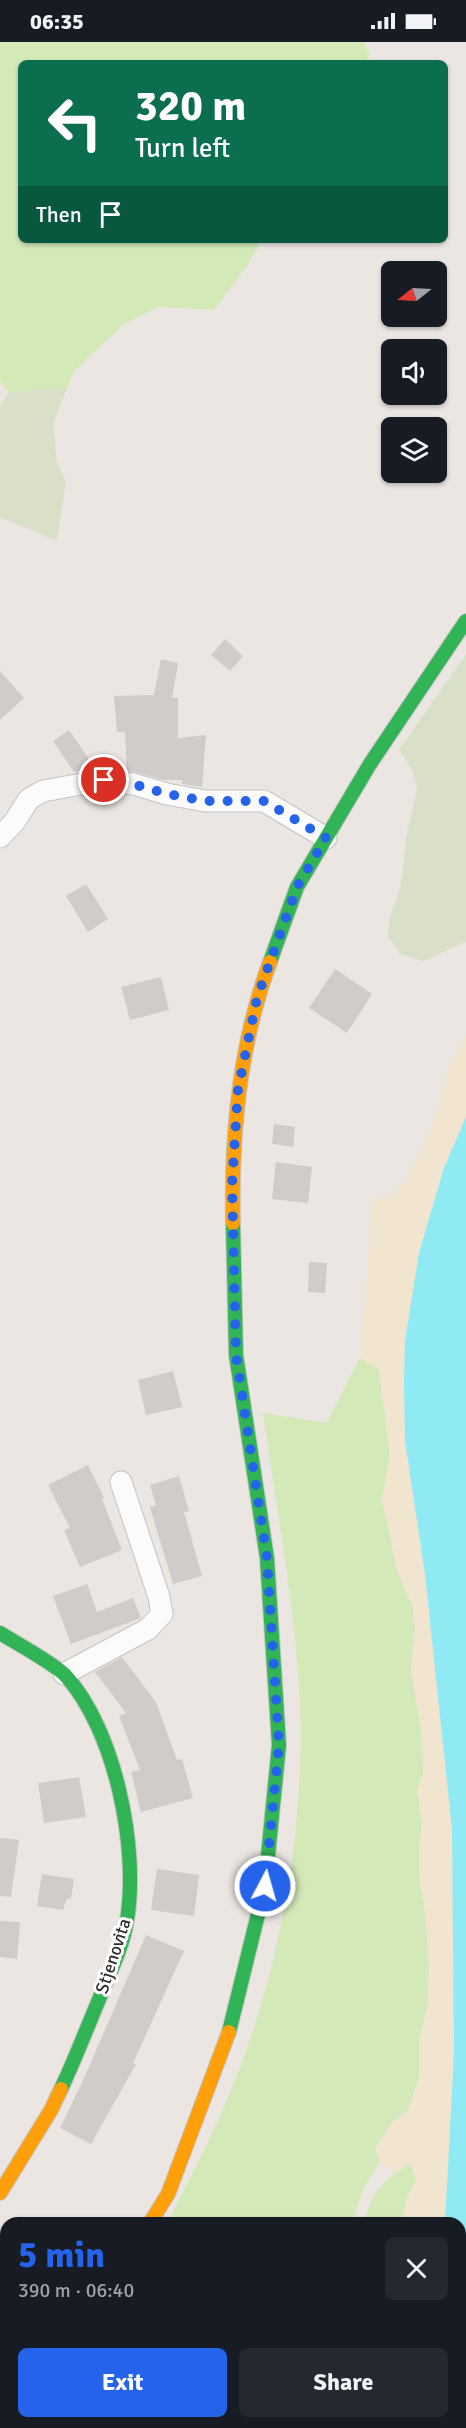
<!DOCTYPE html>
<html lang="en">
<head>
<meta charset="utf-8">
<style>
	body { margin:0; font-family:Signika,sans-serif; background:#242831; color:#f1f3f6; height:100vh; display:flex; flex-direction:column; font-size:22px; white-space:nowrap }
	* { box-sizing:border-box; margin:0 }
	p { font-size:20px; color:#9ea1a6 }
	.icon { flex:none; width:33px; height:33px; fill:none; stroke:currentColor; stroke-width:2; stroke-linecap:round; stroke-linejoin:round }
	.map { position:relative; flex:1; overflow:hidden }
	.details { position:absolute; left:0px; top:2175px; width:466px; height:212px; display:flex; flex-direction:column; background:#171b24; border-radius:18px 18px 0 0; box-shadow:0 2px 4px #0004 }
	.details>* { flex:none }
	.top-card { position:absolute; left:18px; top:18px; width:430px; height:183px; border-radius:9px; box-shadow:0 2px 4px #0004; background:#0b6e4f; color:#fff; overflow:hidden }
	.needle { width:39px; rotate:252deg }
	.fabs { position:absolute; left:381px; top:219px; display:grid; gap:12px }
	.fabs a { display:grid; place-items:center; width:66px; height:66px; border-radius:9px; background:#171b24; box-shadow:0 2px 4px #0004; font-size:30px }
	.pin { position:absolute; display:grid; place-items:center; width:51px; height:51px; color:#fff; margin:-26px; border:3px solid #fff; border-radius:50%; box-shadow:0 2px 6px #0007 }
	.me { position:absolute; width:66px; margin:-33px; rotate:6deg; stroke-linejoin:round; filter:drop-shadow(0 0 4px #0008) }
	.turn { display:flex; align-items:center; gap:21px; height:126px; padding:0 18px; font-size:27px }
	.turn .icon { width:78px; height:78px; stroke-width:2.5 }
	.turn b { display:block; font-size:42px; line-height:51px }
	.then { display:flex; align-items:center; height:57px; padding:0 18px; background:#0003; gap:12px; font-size:22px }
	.round { display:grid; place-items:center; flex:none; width:63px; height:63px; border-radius:9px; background:#242831 }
	.summary { display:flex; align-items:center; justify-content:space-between; height:102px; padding:0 18px }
	h1 { font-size:36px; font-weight:700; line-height:45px; color:#2563eb }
	.action { display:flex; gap:12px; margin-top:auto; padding:12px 18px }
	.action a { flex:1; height:69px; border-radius:9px; background:#2563eb; color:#fff; font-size:24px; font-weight:700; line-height:69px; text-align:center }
	.action a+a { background:#242831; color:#f1f3f6 }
	.status { display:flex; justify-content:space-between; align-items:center; height:42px; padding:0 30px; background:#171b24; direction:ltr }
	.status svg { height:16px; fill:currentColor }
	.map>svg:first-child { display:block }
	.green { fill:#d3e9b8 }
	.sand { fill:#f2e5cf }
	.cemetery { fill:#dae0c8 }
	.water { fill:#8feaf4 }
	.building { fill:#d0ccc9 }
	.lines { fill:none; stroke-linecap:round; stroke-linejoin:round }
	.street-casing { stroke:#c4c3c3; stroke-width:23 }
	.fast-casing { stroke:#c4c3c3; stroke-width:16 }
	.slow-casing { stroke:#c4c3c3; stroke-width:16 }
	.street { stroke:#fcfbfb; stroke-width:21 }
	.fast { stroke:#30b455; stroke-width:14 }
	.slow { stroke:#ff9f0a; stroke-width:14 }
	.route { stroke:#2563eb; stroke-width:10; stroke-dasharray:0 18 }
	.labels { text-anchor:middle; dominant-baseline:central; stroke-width:6; stroke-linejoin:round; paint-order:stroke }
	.street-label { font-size:18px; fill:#2d2d2d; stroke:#fff }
</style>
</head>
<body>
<div class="status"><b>06:35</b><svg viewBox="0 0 49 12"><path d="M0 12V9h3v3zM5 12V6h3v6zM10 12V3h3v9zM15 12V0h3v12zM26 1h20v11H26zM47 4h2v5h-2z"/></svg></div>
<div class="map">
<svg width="466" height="2386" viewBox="0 0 466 2386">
	<rect width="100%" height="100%" fill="#ebe6e2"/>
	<path class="green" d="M0,0H364L370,14L362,21H21V198H262L249,221L214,268L159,265L123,283L74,329L67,346L9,350L0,340Z
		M360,1316L379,1327L390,1414L382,1458L398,1532L413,1564L415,1588L411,1628L422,1693L423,1731L417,1749L422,1780L419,1808L420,1842L425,1867L429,1922L428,1963L419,2000V2035L408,2069L392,2080L376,2107L380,2120C367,2139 357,2158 354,2181H167C196,2126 224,2071 245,2012C288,1891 308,1757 298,1628C291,1542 275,1457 263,1371L327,1381Z
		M410,2121L416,2138L406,2159L402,2181H365C370,2149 385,2138 410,2121Z
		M56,2381V2380L270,2381L268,2386H52Z
		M284,2381H376L375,2386H282Z"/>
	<path class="sand" d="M466,994V1075L444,1126L419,1211L405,1299L404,1340L405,1399L425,1532L452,1787L454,2011L445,2181H402L406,2159L416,2138L411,2121L396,2131L380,2120L375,2107L392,2080L408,2069L419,2035V2000L428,1963L429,1922L425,1867L420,1842L419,1808L422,1780L417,1749L423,1731L422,1693L411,1628L415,1588L413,1564L398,1532L382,1458L390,1414L379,1327L360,1316L373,1157L392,1155L410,1132L435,1076L449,1025Z
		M376,2381H439V2386H375Z"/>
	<path class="cemetery" d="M67,346L53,382L57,421L66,440L57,499L0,475V365L9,350Z
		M466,612V900L423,919L400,912L388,894L389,879L401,843L407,791L417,746L411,726L399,708Z"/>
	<path class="water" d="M466,1075V2386H439V2381L460,2380V2181H445L454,2011L452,1787L425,1532L405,1399L404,1340L405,1299L419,1211L444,1126Z"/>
	<path class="building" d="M225,597L243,614L230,629L211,613Z
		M161,617L178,621L172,656H178V696L206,693L202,745L182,742V738H164L127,728L125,690H117L114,654L154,653Z
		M0,629L24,656L0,678Z
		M69,688L95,726L94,727L74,730L53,699Z
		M86,842L108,877L88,890L66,854Z
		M335,927L372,952L347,991L309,966Z
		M161,935L169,968L130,978L121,945Z
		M274,1082L295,1085L293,1105L272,1102Z
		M276,1120L312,1125L308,1161L272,1157Z
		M309,1220L327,1221L325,1251L308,1250Z
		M173,1329L182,1365L146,1373L138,1338Z
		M88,1423L104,1456L102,1457L122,1508L80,1525L64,1488L70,1486L48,1443Z
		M179,1434L189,1469L184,1470L202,1534L173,1542L150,1465L156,1463L150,1443Z
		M87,1542L97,1570L133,1556L141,1576L71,1602L53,1554Z
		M122,1615L156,1660L177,1718L182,1717L193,1756L141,1770L131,1730L140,1728L119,1674L126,1671L95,1630Z
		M79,1735L86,1775L44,1781L38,1741Z
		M0,1796L19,1798L11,1855L0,1854Z
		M157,1827L199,1833L194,1874L151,1868Z
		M42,1832L74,1837L71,1857L67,1856L63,1868L37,1864Z
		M0,1879L20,1880L17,1917L0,1915Z
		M146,1893L184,1909L133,2021L136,2022L91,2102L60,2086L85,2034Z"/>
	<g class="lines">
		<defs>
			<path id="street" d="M0,795L15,779L29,757L43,749L104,738L133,742L167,752L205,759H264L326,796
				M64,1632L148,1587L162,1572L159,1555L121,1440"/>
			<path id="fast" d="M270,920L297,845L370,722L466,579
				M0,1591C16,1601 53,1621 65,1633C115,1687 139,1806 127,1878C123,1905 110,1930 100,1955C87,1986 75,2017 61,2047
				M229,1990L265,1844L279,1703L267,1516L236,1313L233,1181
				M22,2386L26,2380"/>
			<path id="slow" d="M233,1181C231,1093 239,1003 270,920
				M0,2151L51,2068L61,2047
				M150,2181L168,2152L229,1990"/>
		</defs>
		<use href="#street" class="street-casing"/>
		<use href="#fast" class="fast-casing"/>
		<use href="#slow" class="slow-casing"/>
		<use href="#street" class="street"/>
		<use href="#fast" class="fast"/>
		<use href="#slow" class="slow"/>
	</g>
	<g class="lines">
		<path class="route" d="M104,738L133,742L167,752L205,759H264L326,796L297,845L257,956L238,1048L232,1142L236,1313L267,1516L279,1703L265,1844"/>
	</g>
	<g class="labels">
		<g class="street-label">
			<text transform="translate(113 1914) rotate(-72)">Stjenovita</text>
		</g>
	</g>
</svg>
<div class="fabs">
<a><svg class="needle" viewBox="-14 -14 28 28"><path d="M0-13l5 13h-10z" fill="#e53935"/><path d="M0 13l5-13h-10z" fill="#9ea1a6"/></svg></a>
<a><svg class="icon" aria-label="sound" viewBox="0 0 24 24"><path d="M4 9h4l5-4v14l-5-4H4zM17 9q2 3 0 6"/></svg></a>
<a><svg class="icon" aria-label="layers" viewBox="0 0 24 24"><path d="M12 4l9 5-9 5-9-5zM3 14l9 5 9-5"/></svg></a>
</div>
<div class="pin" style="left:104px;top:738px;background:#d93025"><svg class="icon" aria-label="arrive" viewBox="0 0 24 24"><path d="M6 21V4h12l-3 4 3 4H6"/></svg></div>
<svg class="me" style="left:265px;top:1844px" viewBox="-20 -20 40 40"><circle r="17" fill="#2563eb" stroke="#fff" stroke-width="3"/><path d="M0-11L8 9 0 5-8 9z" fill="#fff"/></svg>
<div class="top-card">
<div class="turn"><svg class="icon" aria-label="left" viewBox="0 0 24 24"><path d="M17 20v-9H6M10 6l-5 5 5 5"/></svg><div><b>320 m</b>Turn left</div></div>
<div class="then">Then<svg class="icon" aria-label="arrive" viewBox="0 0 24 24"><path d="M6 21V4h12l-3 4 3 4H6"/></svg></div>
</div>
<section class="details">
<div class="summary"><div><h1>5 min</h1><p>390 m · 06:40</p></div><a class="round"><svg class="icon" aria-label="close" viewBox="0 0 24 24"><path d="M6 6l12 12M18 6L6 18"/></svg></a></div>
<div class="action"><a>Exit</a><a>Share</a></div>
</section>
</div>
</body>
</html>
